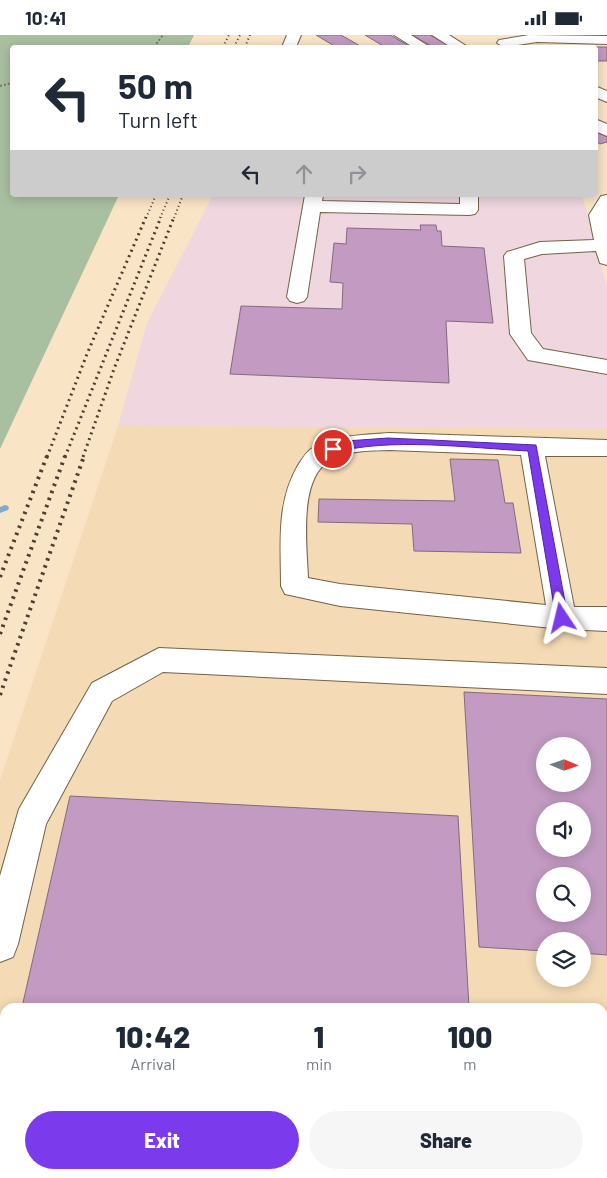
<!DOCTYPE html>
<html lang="en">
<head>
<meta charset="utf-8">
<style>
	body { margin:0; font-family:Barlow,sans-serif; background:#f6f6f7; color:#1f2937; height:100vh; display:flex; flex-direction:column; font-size:19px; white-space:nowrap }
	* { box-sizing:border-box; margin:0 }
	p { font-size:16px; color:#747a83 }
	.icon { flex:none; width:28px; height:28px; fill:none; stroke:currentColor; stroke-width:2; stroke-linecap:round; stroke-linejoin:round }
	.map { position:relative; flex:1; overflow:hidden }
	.drawer { position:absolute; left:0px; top:968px; width:608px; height:176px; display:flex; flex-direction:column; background:#fff; border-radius:15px 15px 0 0; box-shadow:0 2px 12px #0003 }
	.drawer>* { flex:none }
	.banner { position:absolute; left:10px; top:10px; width:588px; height:152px; border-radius:5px; box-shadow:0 2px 12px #0003; background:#fff; color:#1f2937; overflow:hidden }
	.needle { width:32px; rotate:92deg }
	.tools { position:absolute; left:536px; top:702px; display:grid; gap:10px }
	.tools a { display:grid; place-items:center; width:55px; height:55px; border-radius:50%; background:#fff; box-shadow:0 2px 12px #0003; font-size:25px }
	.pin { position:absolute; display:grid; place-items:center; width:42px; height:42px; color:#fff; margin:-21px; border:2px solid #fff; border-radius:50%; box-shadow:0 1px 5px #0007 }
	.me { position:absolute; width:55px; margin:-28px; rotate:350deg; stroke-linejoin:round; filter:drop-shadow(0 0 4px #0008) }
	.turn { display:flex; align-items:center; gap:18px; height:105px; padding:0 25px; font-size:22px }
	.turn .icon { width:65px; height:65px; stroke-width:2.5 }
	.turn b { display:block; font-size:35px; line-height:42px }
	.lanes { display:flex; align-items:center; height:48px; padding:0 25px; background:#0003; justify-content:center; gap:25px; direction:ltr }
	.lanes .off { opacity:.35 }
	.eta { display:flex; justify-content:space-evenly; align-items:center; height:85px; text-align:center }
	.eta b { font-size:30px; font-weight:800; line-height:35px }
	.action { display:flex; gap:10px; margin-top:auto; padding:10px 25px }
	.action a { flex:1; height:58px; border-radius:30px; background:#7c3aed; color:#fff; font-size:20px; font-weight:800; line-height:58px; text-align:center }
	.action a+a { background:#f6f6f7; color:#1f2937 }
	.status { display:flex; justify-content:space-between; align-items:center; height:35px; padding:0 25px; background:#fff; direction:ltr }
	.status svg { height:14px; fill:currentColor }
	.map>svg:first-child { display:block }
	.commercial { fill:#efd6df }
	.built { fill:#f4dab5; fill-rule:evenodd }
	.green { fill:#a9c0a0 }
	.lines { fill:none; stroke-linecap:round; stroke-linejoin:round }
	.stream { fill:#7fabd0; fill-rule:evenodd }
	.building { fill:#c39ac2; stroke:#826a82; fill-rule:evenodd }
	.minor-casing { stroke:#756247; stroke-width:2 }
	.path { stroke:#847562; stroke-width:2; stroke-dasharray:2 2; stroke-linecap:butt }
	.minor { fill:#fff; fill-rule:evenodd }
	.rail-far2 { stroke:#4a3f31; stroke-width:2; stroke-dasharray:1 3; stroke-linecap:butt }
	.rail-far1 { stroke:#4a3f31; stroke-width:3; stroke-dasharray:2 4; stroke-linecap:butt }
	.rail { stroke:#4a3f31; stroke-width:4; stroke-dasharray:2.5 5; stroke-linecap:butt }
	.route { fill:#7c3aed; stroke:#51269a }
</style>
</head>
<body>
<div class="status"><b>10:41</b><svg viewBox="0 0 49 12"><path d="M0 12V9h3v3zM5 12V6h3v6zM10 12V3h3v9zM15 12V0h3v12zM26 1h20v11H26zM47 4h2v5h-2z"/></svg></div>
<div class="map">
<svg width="607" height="1143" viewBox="0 0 607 1143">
	<rect width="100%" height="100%" fill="#fae4c6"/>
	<path class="commercial" d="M213,160H582L607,252V394L118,391L147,288Z"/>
	<path class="built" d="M118,391L607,394V1143H0V745ZM545,711H582V749H545ZM545,776H582V814H545ZM545,841H582V879H545ZM545,906H582V944H545ZM5,972H602V1139H5Z"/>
	<path class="green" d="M0,0H194L188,12H12V160H119L0,414Z"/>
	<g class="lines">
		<path class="stream" d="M5,470L8,471L9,473L8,475L0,478V472Z"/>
	</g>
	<path class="building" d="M316,0H341L362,12H336Z
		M365,0H390L411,12H385Z
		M412,0H430L451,12H433Z
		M583,12H607V26H595V12Z
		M595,96L607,101V107L600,109L595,106Z
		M420,190H436L437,196H441L442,211L484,213L493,288L446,286L449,348L230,339L241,271L342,274L343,248L330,247L334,208L346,209L347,193L421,195Z
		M450,424L498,425L505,468H513L521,518L414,516L412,489L318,487L319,464L455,466Z
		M464,657L607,664V920L582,918V906H545V916L479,912ZM545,711H582V749H545ZM545,776H582V814H545ZM545,841H582V879H545Z
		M70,761L458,781L469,972H22Z
		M5,1046V1139H313V1143H0V1068Z"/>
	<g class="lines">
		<defs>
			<path id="minor" d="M287,0H301L296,12H282Z
				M394,0H411L430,12H413Z
				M432,0H449L468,12H451Z
				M529,0L607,1V9L537,7L504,12L497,8L499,5Z
				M595,51L607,56V67L595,62Z
				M595,84L607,89V101L595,96Z
				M305,160H323L322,166L460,169V160H478V175L475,179L469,180L320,177L307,262L304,266L297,268L290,266L287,262Z
				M607,160V230L600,228L596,216L542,219L524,224L531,298L543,314L607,325V339L528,325L510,299L504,221L507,217L540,207L594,205L589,180L601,161Z
				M389,398L607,405V421H545L574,572H607V596L562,594L340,571L285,559L281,551C281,509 276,470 297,432C301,426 305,418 311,414C333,400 364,400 389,398ZM389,415L521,420L546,570L340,549L308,543C307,512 298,445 329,426C346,415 370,416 389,415Z
				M159,613L607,633V659L163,637L112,666L46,789L18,909L13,922L0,927V841L19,774L92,648Z
				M602,1062H607V1102H602Z"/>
		</defs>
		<use href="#minor" class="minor-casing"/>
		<path class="path" d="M154,12L163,0
			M0,51L12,48"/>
		<use href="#minor" class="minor"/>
		<path class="rail-far2" d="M223,12L229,0
			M234,12L240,0
			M245,12L250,0
			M146,183L156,160
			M160,183L170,160
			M174,183L183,160"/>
		<path class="rail-far1" d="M47,422L87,319L146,182
			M65,422L161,182
			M83,422L114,334L174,182"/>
		<path class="rail" d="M0,542L47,421
			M0,599L65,421
			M0,660L84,421"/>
	</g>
	<path class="route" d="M388,403L536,410L568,583L566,586L562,587L556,583L528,416C470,413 388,402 333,418L328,414L346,406Z"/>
</svg>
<div class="tools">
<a><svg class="needle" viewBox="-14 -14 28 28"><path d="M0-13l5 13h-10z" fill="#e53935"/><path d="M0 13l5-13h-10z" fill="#747a83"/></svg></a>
<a><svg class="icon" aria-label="sound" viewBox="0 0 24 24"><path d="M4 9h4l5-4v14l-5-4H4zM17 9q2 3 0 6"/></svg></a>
<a><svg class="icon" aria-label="search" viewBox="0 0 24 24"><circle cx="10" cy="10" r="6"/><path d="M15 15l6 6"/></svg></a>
<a><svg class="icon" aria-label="layers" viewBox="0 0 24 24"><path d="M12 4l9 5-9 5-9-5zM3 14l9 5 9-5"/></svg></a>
</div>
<div class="pin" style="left:333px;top:414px;background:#d93025"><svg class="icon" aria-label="arrive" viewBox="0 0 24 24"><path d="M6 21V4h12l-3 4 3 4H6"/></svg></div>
<svg class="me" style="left:562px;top:583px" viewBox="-20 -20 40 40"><path d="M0-17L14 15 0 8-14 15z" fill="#7c3aed" stroke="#fff" stroke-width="4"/></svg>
<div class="banner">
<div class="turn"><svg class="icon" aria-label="left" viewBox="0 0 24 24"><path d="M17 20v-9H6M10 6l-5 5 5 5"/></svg><div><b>50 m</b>Turn left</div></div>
<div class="lanes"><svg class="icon" aria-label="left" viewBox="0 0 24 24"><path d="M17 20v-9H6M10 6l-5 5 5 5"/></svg><svg class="icon off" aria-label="ahead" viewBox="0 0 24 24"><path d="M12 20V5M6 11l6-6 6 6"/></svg><svg class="icon off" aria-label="right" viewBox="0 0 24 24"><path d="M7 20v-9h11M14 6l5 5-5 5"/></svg></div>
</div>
<section class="drawer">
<div class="eta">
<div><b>10:42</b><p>Arrival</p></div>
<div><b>1</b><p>min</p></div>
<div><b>100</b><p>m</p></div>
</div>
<div class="action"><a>Exit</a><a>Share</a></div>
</section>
</div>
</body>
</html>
